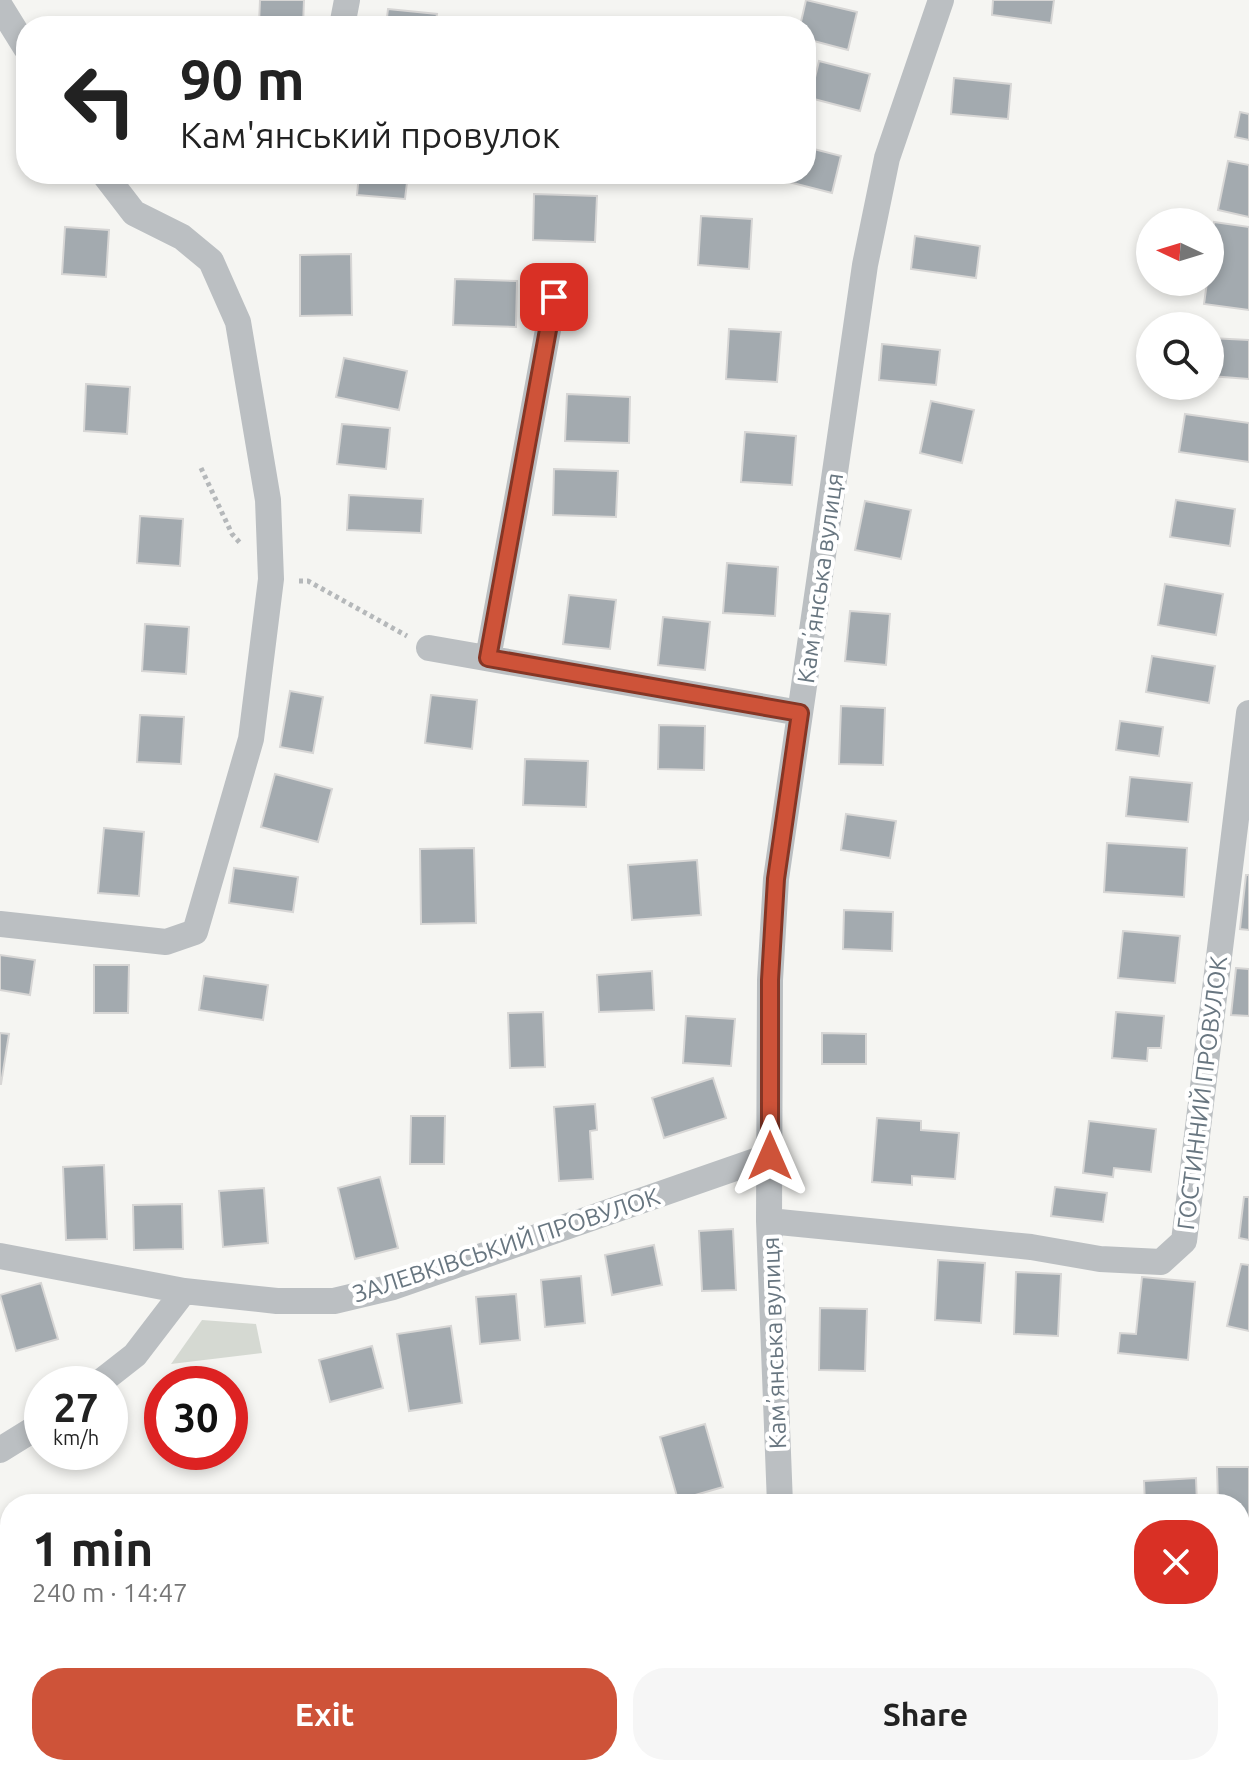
<!DOCTYPE html>
<html lang="en">
<head>
<meta charset="utf-8">
<style>
	body { margin:0; font-family:Ubuntu,sans-serif; background:#f6f6f6; color:#222; height:100vh; display:flex; flex-direction:column; font-size:30px; white-space:nowrap }
	* { box-sizing:border-box; margin:0 }
	p { font-size:26px; color:#767676 }
	.icon { flex:none; width:44px; height:44px; fill:none; stroke:currentColor; stroke-width:2; stroke-linecap:round; stroke-linejoin:round }
	.map { position:relative; flex:1; overflow:hidden }
	.panel { position:absolute; left:0px; top:1494px; width:1250px; height:282px; display:flex; flex-direction:column; background:#fff; border-radius:32px 32px 0 0; box-shadow:0 4px 12px #0003 }
	.panel>* { flex:none }
	.banner { position:absolute; left:16px; top:16px; width:800px; height:168px; border-radius:32px; box-shadow:0 4px 12px #0003; background:#fff; color:#222; overflow:hidden }
	.needle { width:52px; rotate:274deg }
	.controls { position:absolute; left:1136px; top:208px; display:grid; gap:16px }
	.controls a { display:grid; place-items:center; width:88px; height:88px; border-radius:50%; background:#fff; box-shadow:0 4px 12px #0003; font-size:40px }
	.speed { position:absolute; left:24px; top:1366px; display:flex; gap:16px; font-size:40px; font-weight:700; text-align:center }
	.speed>* { display:grid; place-content:center; width:104px; height:104px; border-radius:50%; background:#fff; box-shadow:0 4px 12px #0003; line-height:1 }
	.speed small { font-size:20px; font-weight:400 }
	.speed .limit { border:12px solid #d22; background:#fff; color:#111 }
	.pin { position:absolute; display:grid; place-items:center; width:68px; height:68px; color:#fff; margin:-34px; border-radius:16px; box-shadow:0 4px 12px #0006 }
	.me { position:absolute; width:88px; margin:-44px; rotate:0deg; stroke-linejoin:round; filter:drop-shadow(0 0 6px #0008) }
	.turn { display:flex; align-items:center; gap:28px; height:168px; padding:0 32px; font-size:36px }
	.turn .icon { width:104px; height:104px; stroke-width:2.5 }
	.turn b { display:block; font-size:56px; line-height:68px }
	.round { display:grid; place-items:center; flex:none; width:84px; height:84px; border-radius:32px; background:#f6f6f6 }
	.headline { display:flex; align-items:center; justify-content:space-between; height:136px; padding:0 32px }
	h1 { font-size:48px; font-weight:600; line-height:60px }
	.action { display:flex; gap:16px; margin-top:auto; padding:16px 32px }
	.action a { flex:1; height:92px; border-radius:32px; background:#ce5339; color:#fff; font-size:32px; font-weight:600; line-height:92px; text-align:center }
	.action a+a { background:#f6f6f6; color:#222 }
	.map>svg:first-child { display:block }
	.built { fill:#e6e7e6 }
	.green { fill:#d5d9d2 }
	.building { fill:#a3aaaf; stroke:#d7d6d5; stroke-width:2 }
	.lines { fill:none; stroke-linecap:round; stroke-linejoin:round }
	.path { stroke:#b5b8ba; stroke-width:5; stroke-dasharray:4 4; stroke-linecap:butt }
	.street { stroke:#bbbfc2; stroke-width:26 }
	.primary { stroke:#d2d6d9; stroke-width:40 }
	.route-casing { stroke:#863625; stroke-width:20 }
	.route { stroke:#ce5339; stroke-width:14 }
	.labels { text-anchor:middle; dominant-baseline:central; stroke-width:8; stroke-linejoin:round; paint-order:stroke }
	.street-label { font-size:24px; fill:#687680; stroke:#fff }
</style>
</head>
<body>
<div class="map">
<svg width="1249" height="1775" viewBox="0 0 1249 1775">
	<rect width="100%" height="100%" fill="#f5f5f2"/>
	<path class="built" d="M1081,1766H1240L1249,1775H1084Z"/>
	<path class="green" d="M202,1320L256,1324L262,1353L171,1364Z"/>
	<path class="building" d="M260,0H304L303,26L259,24Z
		M806,0L857,12L848,50L806,39V26H800Z
		M993,0H1054L1051,23L992,15Z
		M388,9L437,14L435,26H386Z
		M819,61L870,74L860,111L810,98Z
		M954,78L1011,84L1008,119L951,114Z
		M1240,112L1249,114V140L1235,137Z
		M806,147L841,156L832,193L781,180L783,174H806Z
		M1228,161L1249,165V217L1218,210Z
		M359,174H408L405,199L357,195Z
		M534,194L597,196L595,242L533,240Z
		M701,216L752,219L749,269L698,265Z
		M1214,222L1249,227V310L1204,304L1207,282H1210V256Z
		M65,227L109,230L106,277L62,274Z
		M915,236L980,246L976,278L911,269Z
		M351,254L352,315L300,316V255Z
		M455,279L517,281L516,327L453,325Z
		M729,329L781,332L777,382L726,379Z
		M1210,338L1249,340V379L1210,376Z
		M882,344L940,350L936,385L879,380Z
		M344,358L407,371L399,410L336,397Z
		M86,384L130,387L127,434L84,431Z
		M567,394L630,397L629,443L565,441Z
		M931,401L974,410L962,463L920,453Z
		M1185,414L1249,423V462L1179,452Z
		M342,424L390,428L386,469L337,464Z
		M745,432L796,436L792,485L741,482Z
		M554,469L618,471L616,517L553,515Z
		M349,495L423,499L421,533L347,530Z
		M1176,500L1235,509L1230,546L1170,537Z
		M865,501L911,510L901,559L855,550Z
		M140,516L183,519L180,566L137,563Z
		M727,563L778,567L775,616L723,613Z
		M1165,584L1223,594L1216,635L1158,625Z
		M569,595L616,600L610,649L563,644Z
		M850,611L890,614L886,665L845,661Z
		M663,617L710,622L705,670L658,665Z
		M145,624L189,627L186,674L142,671Z
		M1152,656L1215,666L1209,703L1146,692Z
		M290,691L323,697L313,753L280,747Z
		M431,695L477,700L472,749L425,743Z
		M841,706L885,708L883,765L839,764Z
		M140,715L184,717L181,764L137,762Z
		M1120,721L1163,727L1159,756L1116,750Z
		M659,725L705,726L704,770L658,769Z
		M525,759L588,761L586,807L523,805Z
		M275,774L332,789L318,842L261,827Z
		M1130,777L1192,783L1188,822L1126,816Z
		M846,814L896,821L890,858L841,850Z
		M104,828L144,832L139,896L98,893Z
		M1107,843L1187,848L1184,897L1104,892Z
		M474,848L476,923L421,924L420,849Z
		M697,860L701,915L632,920L628,865Z
		M234,868L298,877L293,912L229,903Z
		M1246,875H1249V930L1240,929Z
		M844,910L893,912L892,951L843,949Z
		M1123,931L1180,936L1175,983L1118,978Z
		M0,955L35,960L30,995L0,990Z
		M94,965H129L128,1013H94Z
		M1236,968L1249,969V1016L1231,1015Z
		M652,971L654,1010L599,1012L597,975Z
		M204,976L268,985L263,1020L199,1010Z
		M543,1012L545,1067L510,1068L508,1013Z
		M1116,1012L1164,1016L1161,1048H1148L1147,1061L1112,1058Z
		M686,1016L735,1019L731,1066L683,1063Z
		M0,1033L9,1034L1,1084H0Z
		M822,1033L866,1034V1064H822Z
		M713,1078L726,1118L664,1138L652,1098Z
		M595,1104L597,1130L590,1131L593,1179L559,1181L554,1107Z
		M411,1116H445L444,1164H410Z
		M877,1118L921,1121V1130L959,1133L955,1179L912,1176V1185L872,1182Z
		M1089,1121L1156,1129L1151,1172L1114,1168L1113,1177L1083,1173Z
		M104,1165L107,1239L66,1240L63,1167Z
		M380,1177L398,1248L355,1259L338,1188Z
		M1055,1187L1107,1193L1103,1222L1051,1216Z
		M264,1188L268,1243L223,1247L219,1191Z
		M1244,1197H1249V1240L1239,1238Z
		M182,1204L183,1249L134,1250L133,1205Z
		M733,1229L736,1290L702,1291L699,1231Z
		M654,1245L662,1285L612,1295L605,1255Z
		M938,1260L985,1263L981,1323L935,1320Z
		M1241,1264L1249,1265V1331L1227,1326Z
		M1016,1272L1061,1274L1058,1336L1014,1334Z
		M581,1276L585,1323L545,1327L541,1280Z
		M1142,1277L1195,1282L1188,1360L1118,1353L1120,1333L1136,1334Z
		M41,1283L58,1339L16,1351L0,1295Z
		M516,1294L520,1340L480,1344L476,1297Z
		M820,1308L867,1309L865,1371L819,1370Z
		M451,1326L462,1403L409,1411L397,1334Z
		M372,1346L383,1388L330,1402L319,1360Z
		M705,1424L723,1487L678,1500L660,1437Z
		M1217,1467H1249V1527H1240V1504H1218Z
		M1196,1478L1197,1504H1145L1144,1481Z
		M1249,1684V1775H1240L1238,1766H1240V1686Z
		M39,1766H85L87,1775H42Z
		M224,1766H269L272,1775H226Z
		M828,1766H862L865,1775H831Z
		M1123,1766H1159L1161,1775H1125Z"/>
	<g class="lines">
		<path class="path" d="M201,468L232,534L241,544
			M299,581H308L407,636"/>
		<path class="street" d="M0,6L26,48
			M342,26L347,0
			M429,648L800,713
			M488,658L554,297
			M0,924L166,942L195,932L251,739L271,579L268,500L238,322L211,261L182,237L134,213L104,174
			M769,1221L1031,1247L1100,1259L1161,1262L1184,1241L1249,713
			M0,1256L184,1291L277,1301H334L393,1287L770,1156
			M98,1384L135,1355L184,1291
			M0,1450L42,1424
			M780,1504L769,1221L770,980L776,879L865,265L887,158L941,0
			M762,1766L765,1775"/>
		<path class="primary" d="M1240,1613L1249,1611
			M576,1775L601,1766"/>
	</g>
	<g class="lines">
		<defs>
			<path id="route" d="M554,297L488,658L800,713L776,879L770,980V1156"/>
		</defs>
		<use href="#route" class="route-casing"/>
		<use href="#route" class="route"/>
	</g>
	<g class="labels">
		<g class="street-label">
			<text transform="translate(820 578) rotate(-82)">Камʼянська вулиця</text>
			<text transform="translate(1202 1093) rotate(-83)">ГОСТИННИЙ ПРОВУЛОК</text>
			<text transform="translate(506 1245) rotate(-18)">ЗАЛЕВКІВСЬКИЙ ПРОВУЛОК</text>
			<text transform="translate(774 1343) rotate(-92)">Камʼянська вулиця</text>
		</g>
	</g>
</svg>
<div class="controls">
<a><svg class="needle" viewBox="-14 -14 28 28"><path d="M0-13l5 13h-10z" fill="#e53935"/><path d="M0 13l5-13h-10z" fill="#767676"/></svg></a>
<a><svg class="icon" aria-label="search" viewBox="0 0 24 24"><circle cx="10" cy="10" r="6"/><path d="M15 15l6 6"/></svg></a>
</div>
<div class="speed"><div>27<small>km/h</small></div><div class="limit">30</div></div>
<div class="pin" style="left:554px;top:297px;background:#d93025"><svg class="icon" aria-label="arrive" viewBox="0 0 24 24"><path d="M6 21V4h12l-3 4 3 4H6"/></svg></div>
<svg class="me" style="left:770px;top:1156px" viewBox="-20 -20 40 40"><path d="M0-17L14 15 0 8-14 15z" fill="#ce5339" stroke="#fff" stroke-width="4"/></svg>
<div class="banner">
<div class="turn"><svg class="icon" aria-label="left" viewBox="0 0 24 24"><path d="M17 20v-9H6M10 6l-5 5 5 5"/></svg><div><b>90 m</b>Кам'янський провулок</div></div>
</div>
<section class="panel">
<div class="headline"><div><h1>1 min</h1><p>240 m · 14:47</p></div><a class="round" style="background:#d93025;color:#fff"><svg class="icon" aria-label="close" viewBox="0 0 24 24"><path d="M6 6l12 12M18 6L6 18"/></svg></a></div>
<div class="action"><a>Exit</a><a>Share</a></div>
</section>
</div>
</body>
</html>
